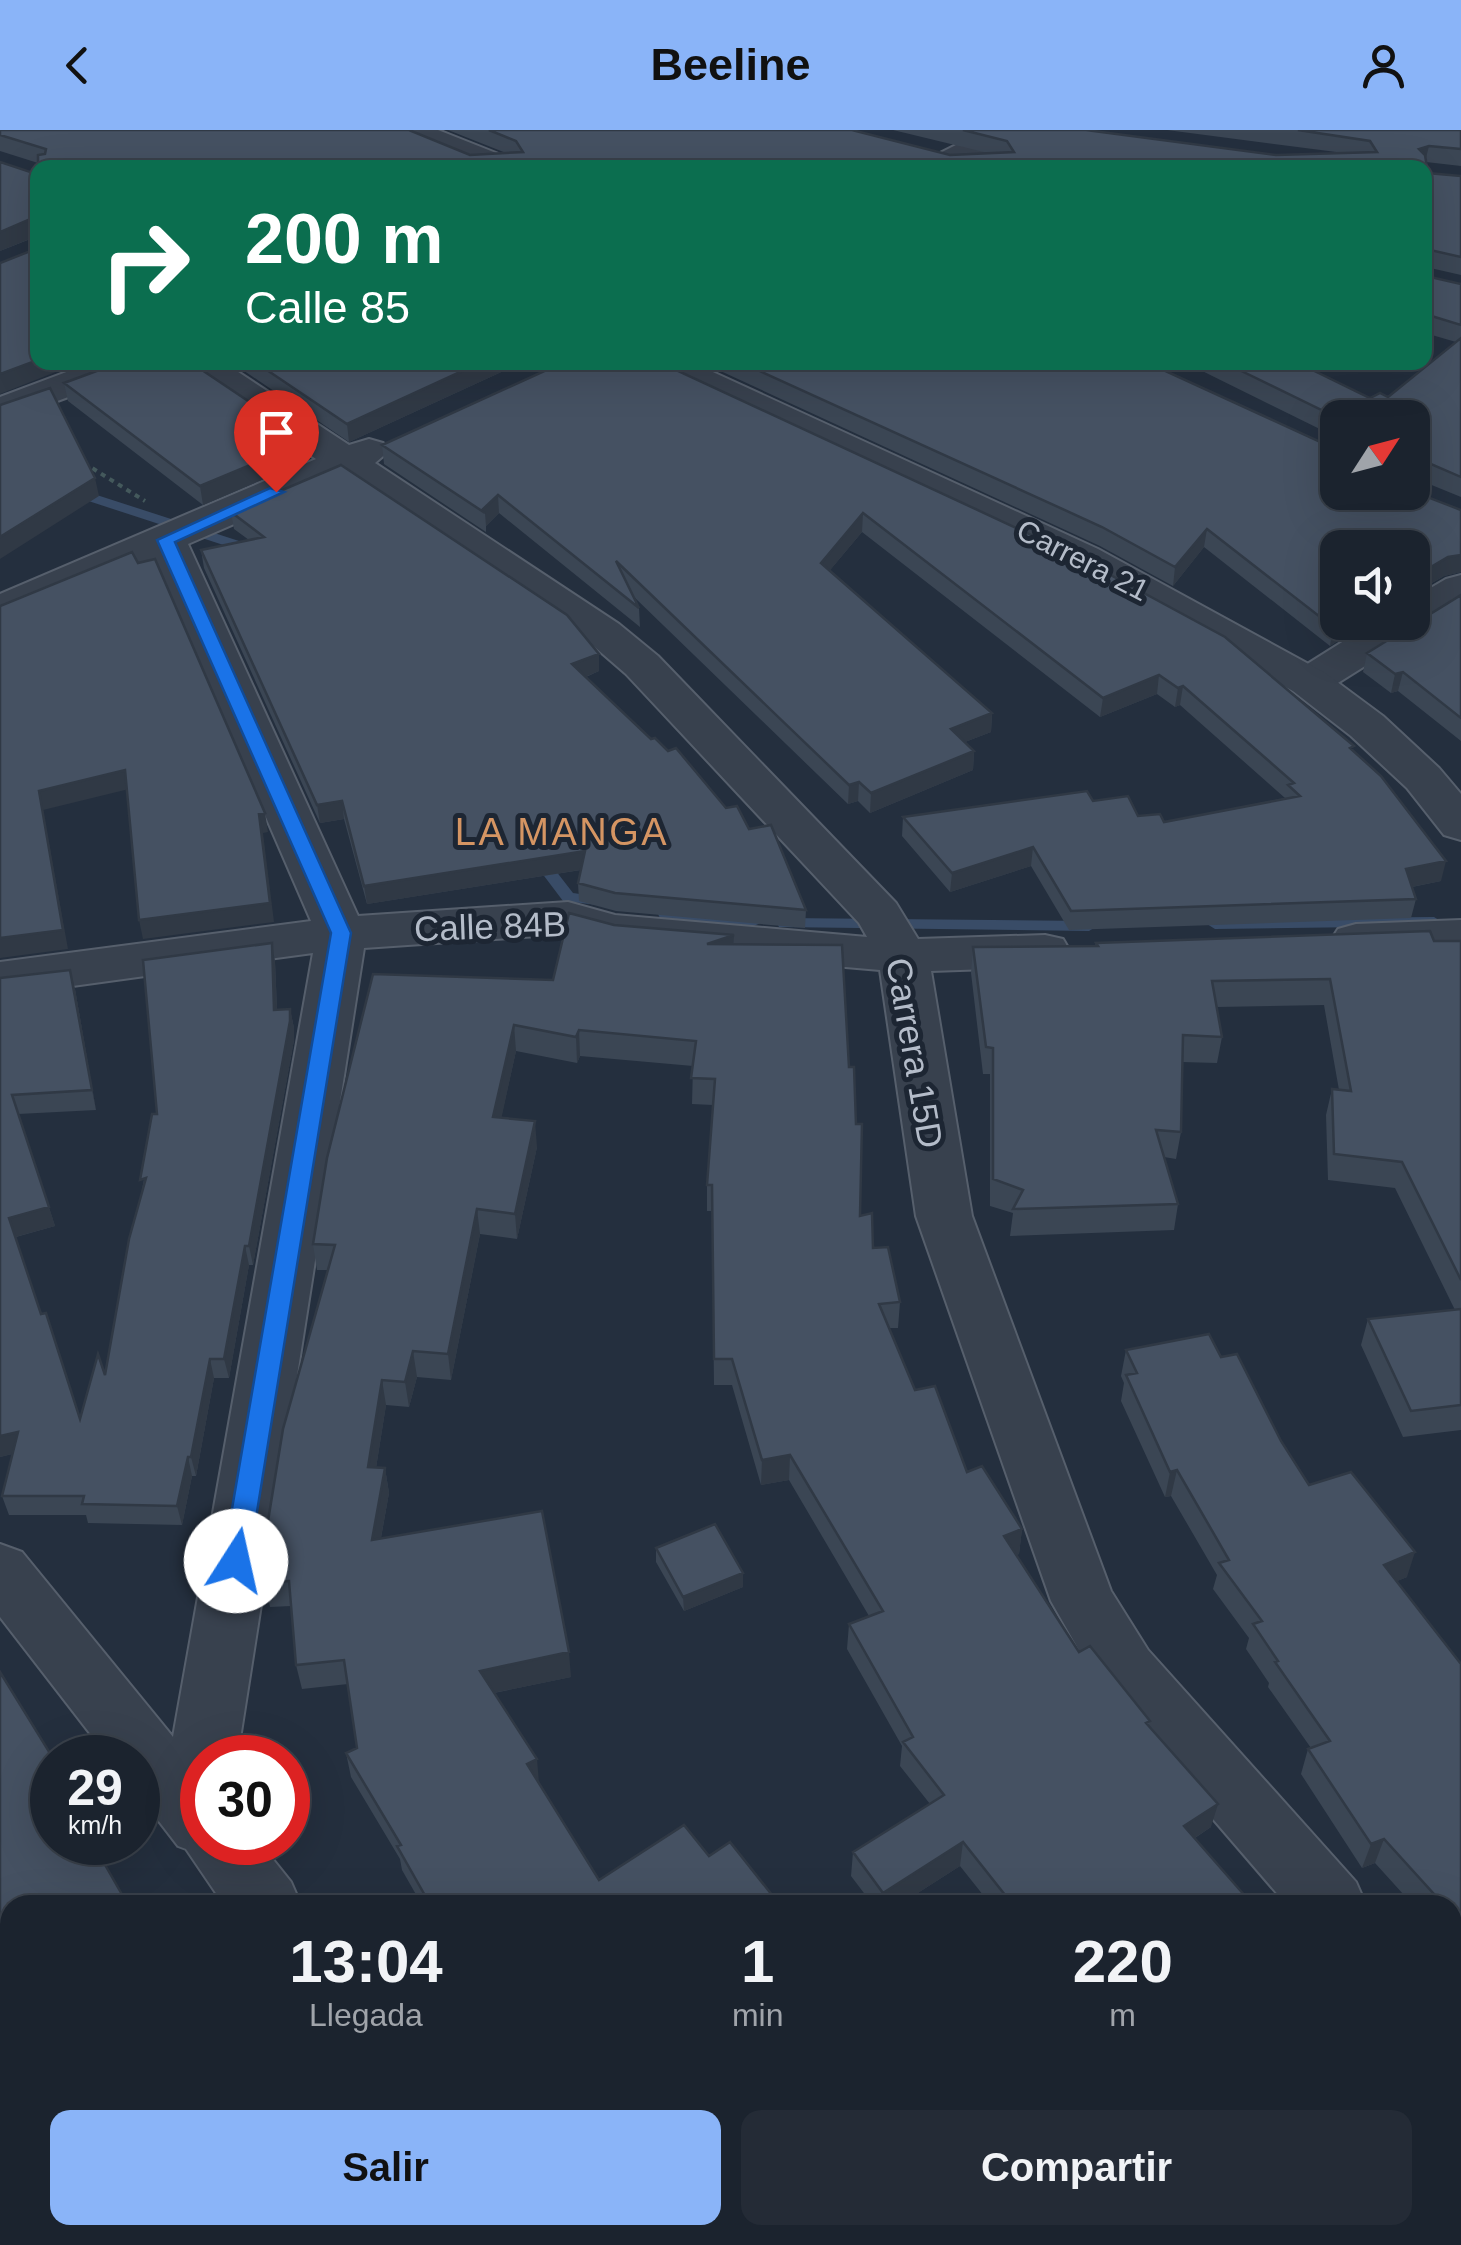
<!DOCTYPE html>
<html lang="es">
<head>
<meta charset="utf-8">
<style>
	body { margin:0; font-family:Arial,sans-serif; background:#242b36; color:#f1f3f6; height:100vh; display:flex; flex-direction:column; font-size:38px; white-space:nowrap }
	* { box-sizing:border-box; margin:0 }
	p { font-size:32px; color:#a0a4aa }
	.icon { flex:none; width:55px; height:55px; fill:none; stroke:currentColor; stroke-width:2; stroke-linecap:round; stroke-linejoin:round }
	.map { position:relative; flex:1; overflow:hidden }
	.side { position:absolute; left:0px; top:1765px; width:1462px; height:350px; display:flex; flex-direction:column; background:#1b232e; border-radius:30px 30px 0 0; box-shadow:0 10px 40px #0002,0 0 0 2px #39404a }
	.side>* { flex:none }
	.guide { position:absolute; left:30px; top:30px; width:1402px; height:210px; border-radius:20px; box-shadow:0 10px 40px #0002,0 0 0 2px #39404a; background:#0b6e4f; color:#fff; overflow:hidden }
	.needle { width:65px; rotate:54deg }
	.tools { position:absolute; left:1320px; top:270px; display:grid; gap:20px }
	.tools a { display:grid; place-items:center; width:110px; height:110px; border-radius:20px; background:#1b232e; box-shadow:0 10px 40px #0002,0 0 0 2px #39404a; font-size:50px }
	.speed { position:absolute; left:30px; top:1605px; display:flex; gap:20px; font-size:50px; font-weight:700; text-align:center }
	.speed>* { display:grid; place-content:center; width:130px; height:130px; border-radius:50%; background:#1b232e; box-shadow:0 10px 40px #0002,0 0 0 2px #39404a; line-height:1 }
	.speed small { font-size:25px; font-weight:400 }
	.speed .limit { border:15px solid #d22; background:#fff; color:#111 }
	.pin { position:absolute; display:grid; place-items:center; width:85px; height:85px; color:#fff; margin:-102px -42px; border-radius:50% 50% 50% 0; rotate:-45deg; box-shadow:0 0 10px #0007 }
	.pin .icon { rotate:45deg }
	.me { position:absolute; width:110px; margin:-55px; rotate:10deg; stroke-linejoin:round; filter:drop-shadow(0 0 8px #0008) }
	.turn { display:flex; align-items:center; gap:35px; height:210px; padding:0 50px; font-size:45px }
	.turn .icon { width:130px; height:130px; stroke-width:2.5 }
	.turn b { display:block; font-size:70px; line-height:85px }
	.eta { display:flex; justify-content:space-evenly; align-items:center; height:170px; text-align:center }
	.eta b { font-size:60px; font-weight:700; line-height:70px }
	.action { display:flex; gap:20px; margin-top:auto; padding:20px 50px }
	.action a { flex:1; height:115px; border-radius:20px; background:#8ab4f8; color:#111; font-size:40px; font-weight:700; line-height:115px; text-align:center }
	.action a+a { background:#242b36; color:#f1f3f6 }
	header { display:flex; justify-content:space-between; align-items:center; height:130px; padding:0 50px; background:#8ab4f8; color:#111; font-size:45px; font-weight:700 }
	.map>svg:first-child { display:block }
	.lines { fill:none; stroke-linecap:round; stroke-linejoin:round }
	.stream { fill:#394c67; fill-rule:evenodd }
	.minor-casing { stroke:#565f6c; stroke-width:4 }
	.tertiary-casing { stroke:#565f6c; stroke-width:4 }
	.path { stroke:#44595c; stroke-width:4; stroke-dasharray:5 5; stroke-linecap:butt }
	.minor { fill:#38414e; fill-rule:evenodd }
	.tertiary { fill:#38414e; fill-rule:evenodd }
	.wall { fill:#3b4654 }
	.shaded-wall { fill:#303945 }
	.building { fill:#455162; stroke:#303945; stroke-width:2.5 }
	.route { fill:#1a73e8; stroke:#114b97; stroke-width:2.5 }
	.labels { text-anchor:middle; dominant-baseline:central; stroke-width:10; stroke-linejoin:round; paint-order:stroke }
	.far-street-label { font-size:30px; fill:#b4bcc9; stroke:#1d2633 }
	.street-label { font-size:35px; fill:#b4bcc9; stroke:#1d2633 }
	.neighbourhood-label { font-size:38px; letter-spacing:2.5px; fill:#d59563; stroke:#1d2633 }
</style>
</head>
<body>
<header><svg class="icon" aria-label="back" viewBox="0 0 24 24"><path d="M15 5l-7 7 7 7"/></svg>Beeline<svg class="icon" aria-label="person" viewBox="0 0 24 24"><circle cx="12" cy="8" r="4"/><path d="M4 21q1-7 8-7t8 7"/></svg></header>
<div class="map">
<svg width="1461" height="2115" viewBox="0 0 1461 2115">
	<rect width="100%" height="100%" fill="#242f3e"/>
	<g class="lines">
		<path class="stream" d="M72,357L261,418L263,421L261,424H251L67,364L66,361Z
			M537,721L542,723L573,763L607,768L609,772L607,776L563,771L529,726Z
			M666,779L707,786L754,787L762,792C743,805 684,793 660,788L658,784Z
			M1434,787L1442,792L1440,796L1215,799L1207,794L1215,789Z
			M785,788L1089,791L1097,796L1089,801L779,797L777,793L779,789Z"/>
		<defs>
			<path id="minor" d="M393,0H438L516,31L520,38H473L397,7Z
				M986,0H1027L1023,7L963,38H920L924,31Z
				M93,232H147L142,240L0,292V267Z
				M179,232H223L349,315L369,309L383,313L389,321L375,333L619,494L658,526L896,773L918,809L1045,805L1063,809L1070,821L1063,833L1045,837L931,841L972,1086L1111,1461L1148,1520L1356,1752L1366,1775H1287L1102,1560L1051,1471L916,1086L880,840L615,817L567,804L364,818L237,1628H202V1712H259L291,1752L301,1775H224L186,1719L178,1716L138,1664V1628H109L0,1487V1414L22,1422L173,1607L313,823L0,866V832L311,791L154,429L0,493V464L316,329L184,240ZM343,347L589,512L626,544L859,793L867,807L615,785L568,772L358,786L188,414Z
				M1461,445V476L1325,561L1309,565L1293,561L1287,552L1293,543L1374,492H1412V469L1446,449Z
				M1461,790V822L1356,826L1338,821L1331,810L1338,799L1356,794Z
				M1452,1879L1461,1883V2015L1452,2018Z
				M486,2105H568L572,2115H491Z
				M1263,2105H1349L1344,2115H1259Z"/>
			<path id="tertiary" d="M641,232H691L1098,419L1325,543L1383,586L1439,638L1461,664V710L1444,705L1407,658L1351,606L1293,561L1068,437L646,240Z"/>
		</defs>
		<use href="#minor" class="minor-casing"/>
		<use href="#tertiary" class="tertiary-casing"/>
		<path class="path" d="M84,333L145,371"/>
		<use href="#minor" class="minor"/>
		<use href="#tertiary" class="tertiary"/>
	</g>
	<path class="wall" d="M0,0L470,25L506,23L448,0H853L950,25L988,23L893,0H1086L1276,25L1344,23L1167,0H1461V36L1426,32L1428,43L1461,46V145L1426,137V146L1461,154V367L1412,347V288H1338V308L1184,232H1296L1370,268L1388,267L1456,212L1425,203V38L38,33L0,21Z
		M0,32L33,43L38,40V106L0,121Z
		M231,232H523L349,312Z
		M564,232L1353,621L1441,751L1412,757L1416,769L1411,788L1069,800L1031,736L950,762L902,706L903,687L1093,671L1138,686L1164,692L1285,668L1180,575L1175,577L1157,564L1100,587L862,402L830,440L992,583L991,602L965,612L974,621L973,640L870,683L858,671L848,674L633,466L639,478L640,497L499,383L486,396V402L384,334L382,315Z
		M701,232H1146L1338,362L1461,380V442L1444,446L1413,464L1412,418L1338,492H1366L1330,516L1204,417L1173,456L1100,416Z
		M64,253L308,311L310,329L203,375L68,271Z
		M231,382L599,524V541L586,547L651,609L668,621L749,699L806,780L805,798L616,781L579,771L578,753L581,740L367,774L344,689L320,693L204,438L201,420L249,410L234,399Z
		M1461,464V611L1398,561L1391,563L1363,542L1367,523Z
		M614,795L734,805V814L849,937L860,1086L900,1172L898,1198H889L915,1260L967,1342L1022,1399L1019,1424L1016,1425L1079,1522L1150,1591L1149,1596L1211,1697L1195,1708L1253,1775H991L960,1736L899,1775H873L851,1746L853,1722L930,1674L900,1636L902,1616L847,1519L849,1494L869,1486L789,1350L761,1355L732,1255H714L712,1081H707V1055L713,975L692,974L693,936L580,926L577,933L516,921L501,988L537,1017L517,1109L480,1104L451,1250L417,1247L409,1277L386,1275L376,1338H385L389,1363L381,1408L571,1547L494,1563L539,1653L599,1750L709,1726L776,1770V1775H422L402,1740L400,1729L351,1647L346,1623L357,1618L348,1554L302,1559L296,1535L291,1476L270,1477L265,1452L328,1140H317L313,1114L553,850Z
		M1461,811V1300L1403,1307L1361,1215L1368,1189L1455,1180L1395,1058L1328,1050L1326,985L1332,959L1339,960L1324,875L1217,877L1222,907L1217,933L1182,932L1181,1002L1176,1029L1164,1027L1178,1074L1174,1100L1010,1106L1013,1083L990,1076V944H983L971,843L973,817L1095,816L1096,813Z
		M272,813L275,832L277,880L290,879L294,898V910L253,1135H249L229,1248H214L196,1346H192L182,1395L88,1393L86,1385H9L2,1366L12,1324L0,1327V848L75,859L96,980L18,984L55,1096L16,1107L41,1184L80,1289L105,1245L157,984Z
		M1126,1220L1221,1227L1281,1311L1309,1355L1407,1447L1397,1451L1461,1534V1827L1452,1818V1775H1413L1375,1733L1362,1738L1301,1644L1308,1619L1311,1618L1268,1557L1269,1553L1246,1519L1249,1508L1213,1459L1217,1445L1171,1366L1165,1367L1121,1271L1124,1253L1121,1246Z
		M656,1418L743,1443V1457L684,1481L656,1432Z
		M662,2105H1205L1193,2115H669Z"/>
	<path class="shaded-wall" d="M1429,16L1425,32L1419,19Z
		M33,88L37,106L0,121V102Z
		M38,230V232H81L0,264V244Z
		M482,232H523L349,312L347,294Z
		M308,311L310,329L203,375L200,356Z
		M1417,328L1413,347H1412V332Z
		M95,348L99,366L0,429V407Z
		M498,365L499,383L486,396L485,383L482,380Z
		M863,383L862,402L821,451V433Z
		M1207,399L1204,417L1173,456L1175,437Z
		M1461,425V442L1444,446L1412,464L1414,447L1448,427Z
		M1340,492H1366L1330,516L1333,497Z
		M599,524V541L573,552L572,534Z
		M1403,542L1398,561L1391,563L1395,544Z
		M1159,545L1157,564L1100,587L1103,568Z
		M1183,556L1180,575L1175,577L1178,558Z
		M992,583L991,602L949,618L951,599Z
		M974,621L973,640L870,683L871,663Z
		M125,640L129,659L43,680L68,819L0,828V808L39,661Z
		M859,652L858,671L848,674L849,655Z
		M342,671L344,689L320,693L317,675Z
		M265,683L268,702L263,703L274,792L143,809L139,790L259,684Z
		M1033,717L1031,736L950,762L952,743Z
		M585,721L586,739L367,774L364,756Z
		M1446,731L1441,751L1401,759L1406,739Z
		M734,805L733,831L707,814Z
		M272,813L275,832L278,899L274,880Z
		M70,840L75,859L96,980L92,960Z
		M290,879L294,898V910L253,1135L249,1116Z
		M514,895L516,921L496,1013L493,987Z
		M579,900L580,926L577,933L576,907Z
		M535,991L537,1017L517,1109L515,1084Z
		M49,1077L55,1096L15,1107L9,1088Z
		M477,1079L480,1104L451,1250L448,1224Z
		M245,1116L249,1135L229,1248L224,1229Z
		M413,1221L417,1247L409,1277L405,1252Z
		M210,1229L214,1248L196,1346L191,1327Z
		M382,1250L386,1275L372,1363L368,1337Z
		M18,1302L24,1321L0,1327V1306Z
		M790,1325L789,1350L761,1355L762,1330Z
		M188,1327L192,1346L182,1395L177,1376Z
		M385,1338L389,1363L376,1435L372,1410Z
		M1177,1340L1171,1366L1165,1367L1170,1342Z
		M1022,1399L1019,1424L1000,1431L1004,1406Z
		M1415,1422L1407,1447L1376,1460L1384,1435Z
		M743,1443V1457L684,1481L683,1467Z
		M569,1522L571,1547L483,1565L480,1541Z
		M537,1629L539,1653L527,1634Z
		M1218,1674L1211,1697L1178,1719L1184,1696Z
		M1384,1709L1375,1733L1362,1738L1371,1714Z
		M91,1712H112L94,1722Z
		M963,1712L960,1736L899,1775H882L883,1763Z
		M10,2104V2105H40L25,2115H0V2110Z
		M128,2105H141L131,2112Z
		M1186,2105H1205L1193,2115H1174Z"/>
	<path class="building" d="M0,0H409L470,25L523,22L516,11L489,0H852L950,25L1014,22L1007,11L963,0H1086L1276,25L1377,22L1370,11L1298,0H1461V19L1429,16L1419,19L1425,25L1428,43L1461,46V127L1426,119V146L1461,154V195L1425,184V38H38V25L45,24L46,19L0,5Z
		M0,32L33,43L38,40V91L33,88L0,102Z
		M38,118V230L0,244V133Z
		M1461,208V347L1417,328L1412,332V288H1338L1223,232H1296L1370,268L1380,263L1388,267Z
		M121,232H190L308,311L200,356L64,253Z
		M255,232H482L347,294Z
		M564,232H659L1068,422L1225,507L1354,616L1350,618L1381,646L1446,731L1406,739L1416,769L1071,781L1033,717L952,743L903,687L1087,661L1093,671L1128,666L1138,686L1160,684L1164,692L1300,666L1288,655L1294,653L1183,556L1178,558L1159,545L1103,568L863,383L821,433L992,583L951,599L974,621L871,663L859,652L849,655L616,431L639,478L498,365L482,380L485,383L382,315Z
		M740,232H1146L1338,320V362H1412V361L1461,380V425L1448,427L1414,447L1412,470V418H1338V492H1340L1333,497L1207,399L1175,437L1102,397Z
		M50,258L95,348L0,407V275Z
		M341,335L567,485L599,524L572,534L651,609L655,608L668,621L676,618L726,678L737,676L749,699L771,695L806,780L615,763L578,753L585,721L364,756L342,671L317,675L201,420L264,407L231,382Z
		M132,422L138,433L155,429L265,683L259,684L270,773L139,790L125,640L39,661L63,800L0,808V476Z
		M1461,465V588L1403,542L1395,544L1367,523Z
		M569,783L614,795L734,805L707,814L842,815L849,937H854L856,994H862L860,1086L872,1083L873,1118L888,1117L900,1172L879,1174L915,1260L935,1256L967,1342L982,1336L1022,1399L1004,1406L1079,1522L1090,1516L1150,1591L1146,1593L1218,1674L1184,1696L1253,1775H1013L963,1712L883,1763L853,1722L944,1665L903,1612L913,1607L849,1494L883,1481L790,1325L762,1330L732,1229H714L712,1055H707L715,949L691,948L696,911L579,900L576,907L514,895L493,987L535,991L515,1084L477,1079L448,1224L413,1221L405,1252L382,1250L368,1337L385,1338L372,1410L542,1381L569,1522L480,1541L537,1629L527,1634L599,1750L684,1695L709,1726L730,1712L776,1770L768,1775H424L422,1772L427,1769L397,1716L401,1715L346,1623L357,1618L344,1530L296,1535L289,1451L265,1452L268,1391L283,1299L335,1115L313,1114L327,1028L373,844L553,850Z
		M1430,801L1434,811H1461V1150L1402,1032L1334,1024L1332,959L1351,961L1330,849L1212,851L1222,907L1183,905L1181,1002L1156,1000L1178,1074L1013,1079L1023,1060L993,1049V918L986,917L973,817L1098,816L1096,813Z
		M272,813L274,880L290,879V891L249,1116H245L224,1229H210L191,1327H188L177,1376L82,1374L84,1366H2L18,1302L0,1306V848L70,840L92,960L12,965L49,1077L9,1088L41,1184L46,1183L80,1289L98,1224L105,1245L129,1109L146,1048L140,1050L152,984H157L143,830Z
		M1461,1179V1275L1411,1281L1368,1189Z
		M1209,1204L1221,1227L1237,1224L1281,1311L1309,1355L1351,1342L1415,1422L1384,1435L1461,1534V1793L1452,1784V1775H1444L1384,1709L1371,1714L1308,1619L1330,1611L1275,1532L1278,1531L1253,1494L1262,1491L1219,1433L1229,1430L1177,1340L1170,1342L1126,1245L1137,1243L1126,1220Z
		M715,1394L743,1443L683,1467L656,1418Z
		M0,1542L53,1628L52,1712H92L128,1775H10V1986L0,1968Z
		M10,2015V2104L0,2110V2021Z
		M1461,2058V2115H1386L1399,2105H1452V2065Z
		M205,2105H404L411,2115H211Z
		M676,2105H1186L1174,2115H683Z"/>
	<path class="route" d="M270,358L284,362L175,412L351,803L249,1431L245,1439L236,1442L227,1439L223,1431L331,803L157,410Z"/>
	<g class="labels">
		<g class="far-street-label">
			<text transform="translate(1083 430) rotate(27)">Carrera 21</text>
		</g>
		<g class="street-label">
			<text transform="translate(490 796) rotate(-2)">Calle 84B</text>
			<text transform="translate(915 923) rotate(80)">Carrera 15D</text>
		</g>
		<g class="neighbourhood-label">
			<text x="562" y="702">LA MANGA</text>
		</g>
	</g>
</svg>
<div class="tools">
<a><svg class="needle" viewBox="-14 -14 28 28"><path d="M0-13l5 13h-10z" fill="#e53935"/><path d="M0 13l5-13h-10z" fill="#a0a4aa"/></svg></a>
<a><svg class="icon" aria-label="sound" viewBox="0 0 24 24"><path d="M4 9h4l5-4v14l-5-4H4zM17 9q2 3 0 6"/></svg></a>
</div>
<div class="speed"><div>29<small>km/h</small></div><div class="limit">30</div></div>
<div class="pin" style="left:276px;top:362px;background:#d93025"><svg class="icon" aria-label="arrive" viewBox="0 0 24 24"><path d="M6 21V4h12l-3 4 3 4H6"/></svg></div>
<svg class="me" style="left:236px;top:1431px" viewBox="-20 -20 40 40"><circle r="19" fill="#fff"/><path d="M0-13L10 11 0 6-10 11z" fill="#1a73e8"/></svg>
<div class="guide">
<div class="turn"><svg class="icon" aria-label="right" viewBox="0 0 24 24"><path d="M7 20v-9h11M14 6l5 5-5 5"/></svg><div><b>200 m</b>Calle 85</div></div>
</div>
<section class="side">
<div class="eta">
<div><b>13:04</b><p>Llegada</p></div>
<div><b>1</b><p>min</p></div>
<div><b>220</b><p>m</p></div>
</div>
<div class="action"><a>Salir</a><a>Compartir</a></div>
</section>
</div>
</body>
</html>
